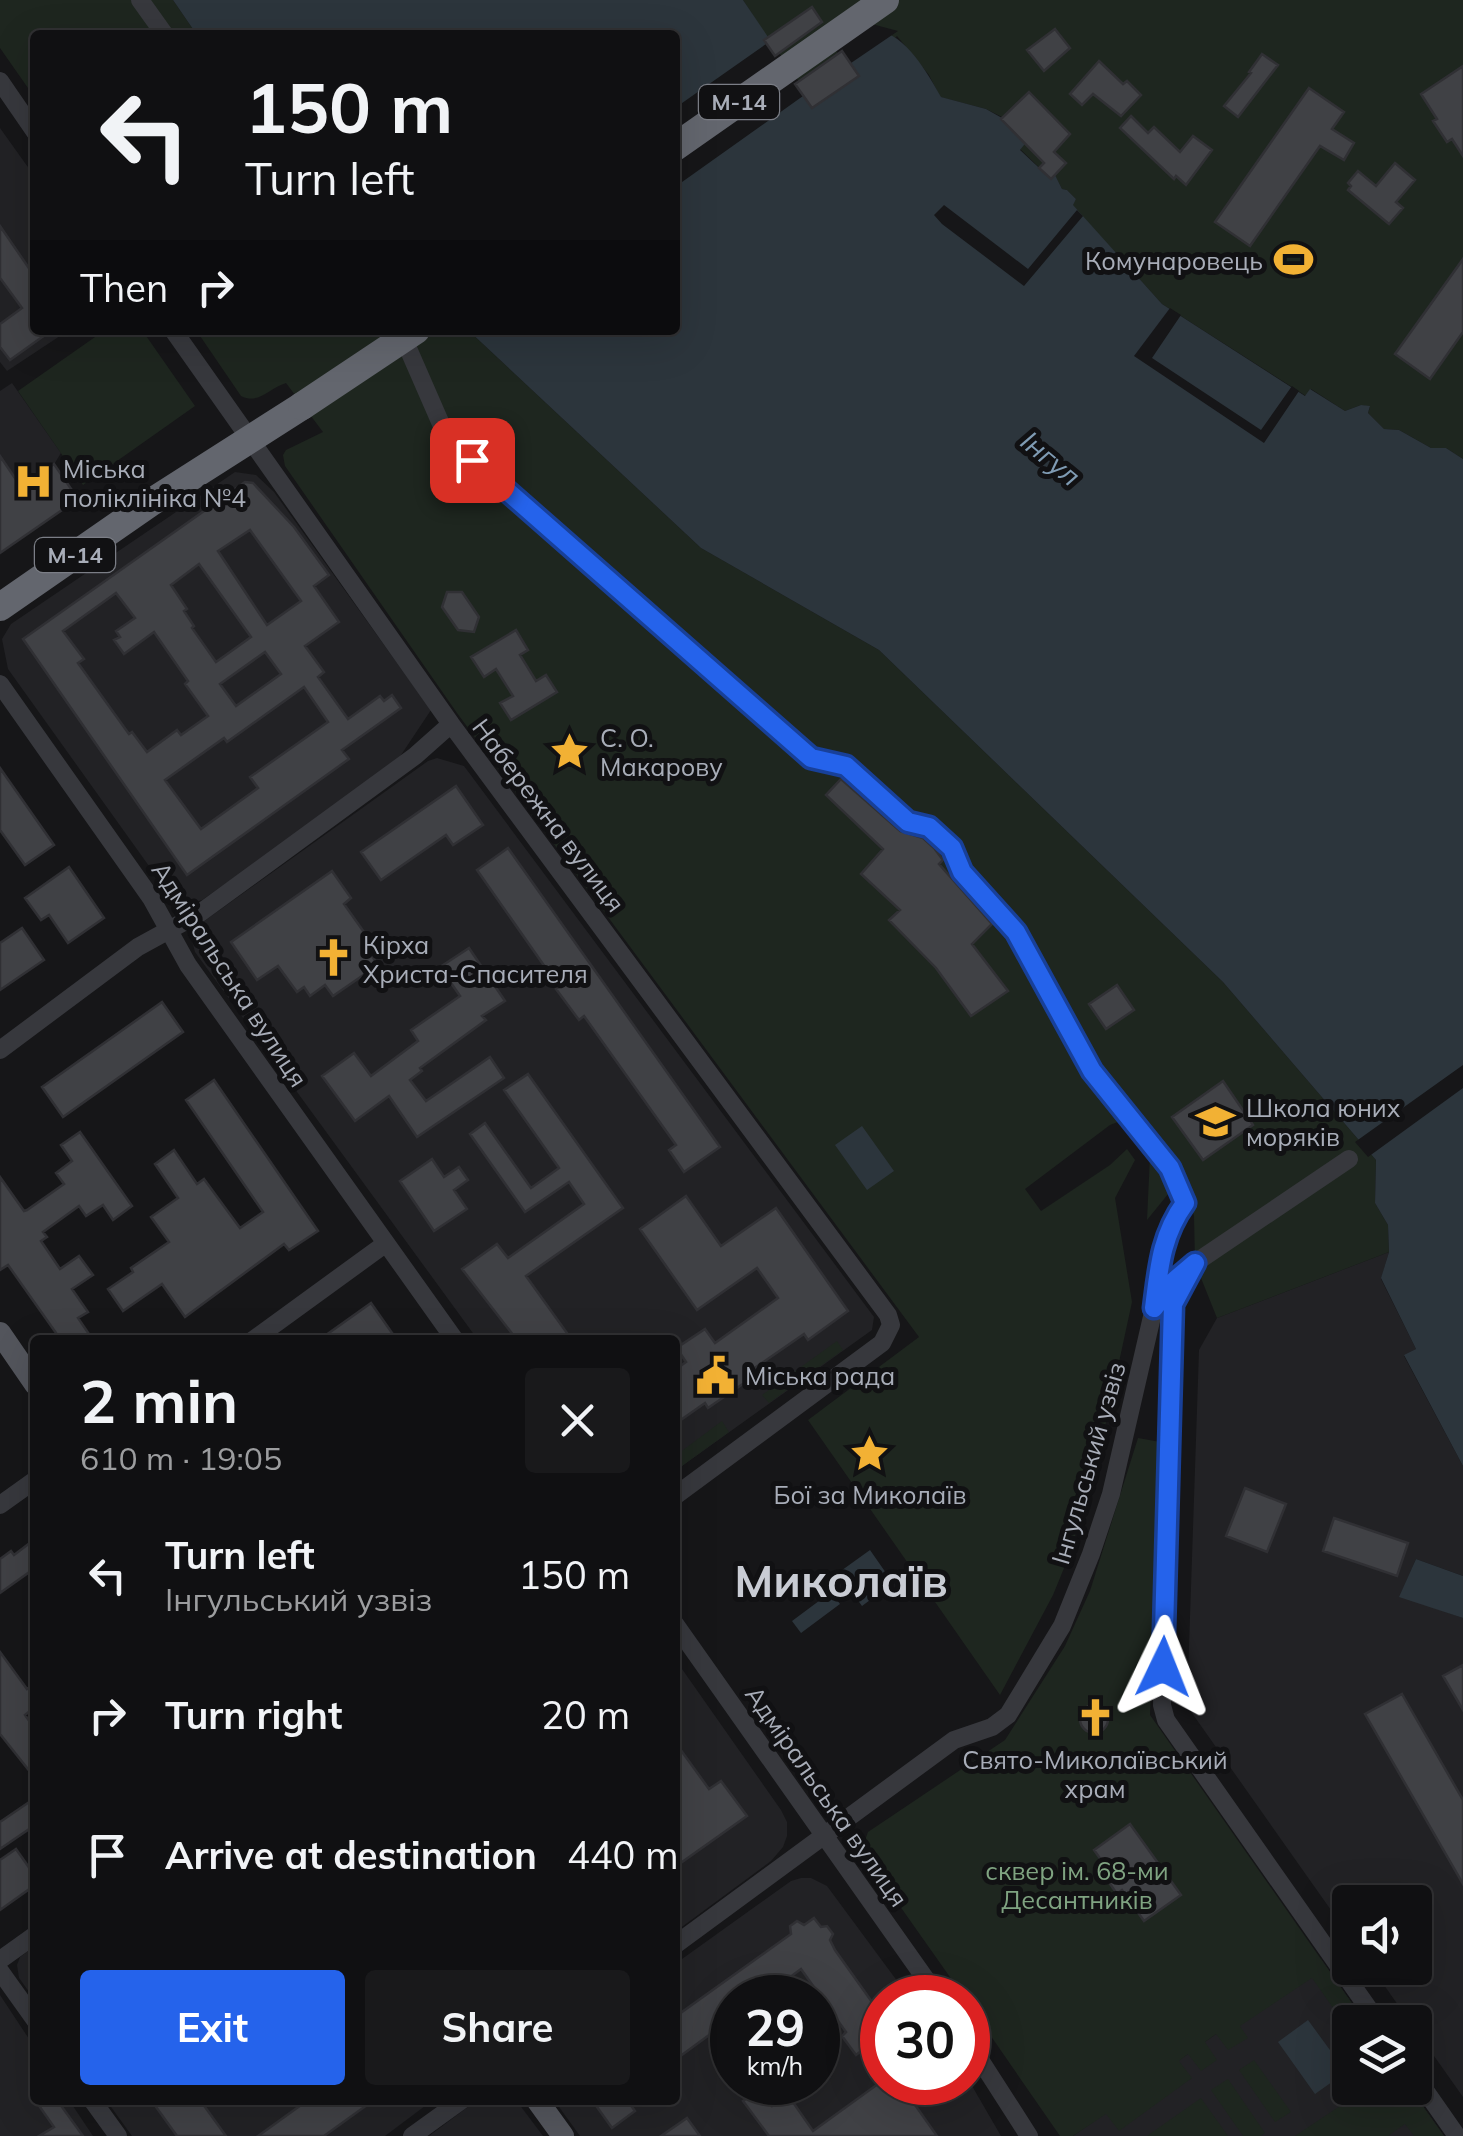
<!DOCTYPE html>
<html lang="en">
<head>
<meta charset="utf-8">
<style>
	body { margin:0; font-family:Mulish,sans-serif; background:#19191b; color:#f1f3f6; height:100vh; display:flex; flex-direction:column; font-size:38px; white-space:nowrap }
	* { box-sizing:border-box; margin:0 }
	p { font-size:32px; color:#9c9d9f }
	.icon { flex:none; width:55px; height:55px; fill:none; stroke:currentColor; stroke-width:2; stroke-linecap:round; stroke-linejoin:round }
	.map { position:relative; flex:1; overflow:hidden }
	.details { position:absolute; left:30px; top:1335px; width:650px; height:770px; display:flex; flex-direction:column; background:#101012; border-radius:10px; box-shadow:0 10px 40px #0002,0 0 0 2px #303032 }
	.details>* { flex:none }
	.guide { position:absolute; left:30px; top:30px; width:650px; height:305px; border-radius:10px; box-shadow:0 10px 40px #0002,0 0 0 2px #303032; background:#101012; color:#f1f3f6; overflow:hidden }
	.controls { position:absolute; left:1332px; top:1885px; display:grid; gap:20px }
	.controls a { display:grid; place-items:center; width:100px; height:100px; border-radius:10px; background:#101012; box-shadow:0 10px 40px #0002,0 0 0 2px #303032; font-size:50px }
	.speed { position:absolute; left:710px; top:1975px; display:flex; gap:20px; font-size:50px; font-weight:700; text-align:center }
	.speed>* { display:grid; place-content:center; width:130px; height:130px; border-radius:50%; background:#101012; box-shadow:0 10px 40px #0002,0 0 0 2px #303032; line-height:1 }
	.speed small { font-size:25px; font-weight:400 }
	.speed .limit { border:15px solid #d22; background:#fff; color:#111 }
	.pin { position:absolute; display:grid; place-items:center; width:85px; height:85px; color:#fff; margin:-42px; border-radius:20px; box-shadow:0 5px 15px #0006 }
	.me { position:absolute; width:110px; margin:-55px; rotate:2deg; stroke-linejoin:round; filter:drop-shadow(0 0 8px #0008) }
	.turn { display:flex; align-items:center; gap:35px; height:210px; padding:0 50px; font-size:45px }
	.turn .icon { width:130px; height:130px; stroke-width:2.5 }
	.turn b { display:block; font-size:70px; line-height:85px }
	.then { display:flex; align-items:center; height:95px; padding:0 50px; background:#0003; gap:20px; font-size:38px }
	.round { display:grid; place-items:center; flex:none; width:105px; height:105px; border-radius:10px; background:#19191b }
	.headline { display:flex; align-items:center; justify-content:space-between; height:170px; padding:0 50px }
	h1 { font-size:60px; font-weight:700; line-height:75px }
	.action { display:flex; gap:20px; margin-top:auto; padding:20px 50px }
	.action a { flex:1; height:115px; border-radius:10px; background:#2563eb; color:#fff; font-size:40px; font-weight:700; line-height:115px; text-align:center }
	.action a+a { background:#19191b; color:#f1f3f6 }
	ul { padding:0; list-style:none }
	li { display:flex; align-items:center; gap:30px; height:140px; padding:0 50px }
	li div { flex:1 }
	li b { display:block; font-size:38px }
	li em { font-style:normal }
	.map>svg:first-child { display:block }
	.built { fill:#222225; fill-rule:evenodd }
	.green { fill:#1e261f }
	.water { fill:#2c353c }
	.pier { fill:#161618 }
	.building { fill:#404145; stroke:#303034; stroke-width:2.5; fill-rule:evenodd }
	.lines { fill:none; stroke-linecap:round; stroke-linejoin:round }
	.minor { stroke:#37383d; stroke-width:18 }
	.major { stroke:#53555c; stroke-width:22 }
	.highway { stroke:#63666e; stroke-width:28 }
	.highway-bridge { stroke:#63666e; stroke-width:28 }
	.route-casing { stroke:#184099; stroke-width:25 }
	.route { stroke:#2563eb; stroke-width:18 }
	.labels { text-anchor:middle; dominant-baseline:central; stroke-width:10; stroke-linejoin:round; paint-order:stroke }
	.shield { fill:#111113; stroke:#7b7e86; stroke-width:2.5 }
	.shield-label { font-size:22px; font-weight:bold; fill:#a8adb8 }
	.poi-label { font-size:25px; fill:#a8adb8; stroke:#111113; text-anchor:start }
	.street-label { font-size:25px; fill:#a8adb8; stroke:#111113 }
	.park-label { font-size:25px; fill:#7fa381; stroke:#111113 }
	.water-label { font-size:28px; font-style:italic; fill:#7f9bb3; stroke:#111113 }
	.town-label { font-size:45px; font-weight:bold; fill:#c9ccd4; stroke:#111113 }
</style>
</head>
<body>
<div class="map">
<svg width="1463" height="2136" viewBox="0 0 1463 2136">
	<rect width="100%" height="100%" fill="#161618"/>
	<path class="built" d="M0,128L35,177V330H69L7,371L0,362Z
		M12,383L61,453L0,553V391Z
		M235,472L256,475L274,492L431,710L393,767L202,900L183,905L174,901L8,669L2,639L11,624Z
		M437,758L464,766L874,1317L872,1330L675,1471V1340H478L195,952L191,937L196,927L428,761Z
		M1389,1252L1381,1279L1416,1349L1404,1356L1463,1466V1576L1416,1559L1400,1596L1463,1618V2097L1415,2029V2022H1410L1372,1968H1415V1902H1350V1937L1187,1706L1199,1350L1217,1318Z
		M675,1659L781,1810L787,1822V1836L783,1847L771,1861L675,1932Z
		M801,1878H811L827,1886L909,1997L882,1998V2082H968V2079L1001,2136H580L554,2100H675V1964L791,1881ZM732,1998H818V2082H732Z
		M35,1946V2000L19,1978L17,1965L20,1957Z
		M1321,1959L1365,2022H1350V2088H1410L1444,2136H1073Z
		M0,1995L35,2048V2100H69L93,2136H0Z
		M106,2100H433L385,2136H132Z
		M477,2100H516L543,2136H429Z"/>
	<path class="green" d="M0,0H173L197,35H35V98L0,48Z
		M743,0H1463V459L1446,448H1431L1399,430L1384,429L1368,413L1370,407L1361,405L1345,411L1311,389L1306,396L1162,304L1072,205L1076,199L1067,190L1062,189L1055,176L1051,179L1020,149L1028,140L1002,117L986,109L940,97L929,75L897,36L859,76L812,108L764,40L767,37Z
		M105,330H142L195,406L83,485L18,391Z
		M196,330H468L701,548L879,650L1223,982L1376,1160L1375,1203L1388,1225L1389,1252L1217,1318L1195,1263L1194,1216L1183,1176L1133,1116L1110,1125L1025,1189L1041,1211L1110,1165L1127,1149L1135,1160L1115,1198L1132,1302L1098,1459L1069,1556L1053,1595L1000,1695L808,1420L919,1337L457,713L285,466L283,455L286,450L323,432L286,383C269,388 259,405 241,396Z
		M1150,1156L1173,1188L1147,1220Z
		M837,1341L843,1350L769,1403L762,1395Z
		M722,1421L729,1432L675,1471V1456Z
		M1138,1438L1160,1442V1453L1150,1715L1365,2022H1350V2032L1312,1978L1240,2026L1248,2038L1228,2050L1216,2034L1205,2042L1217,2060L1201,2071L1188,2054L1179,2061L1192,2078L1119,2131L1106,2114L1073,2136H1060L968,2003V1998L964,1997L866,1858L863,1846L868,1832L1005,1740L1065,1646L1090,1591Z
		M1254,2060L1291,2112L1275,2122L1239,2070Z
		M1228,2079L1265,2133L1261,2136H1243L1211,2090Z
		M1367,2088H1410L1444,2136H1414L1405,2124L1388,2136H1295Z
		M1201,2098L1228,2136H1147Z"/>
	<path class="water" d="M173,0H743L768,37L765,39L812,108L859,76L828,31C844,30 862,27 877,30C906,35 927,72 941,97L986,109L1002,118L1028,140L1020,150L1051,179L1055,175L1062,189L1067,190L1076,199L1073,205L1162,304L1305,396L1310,389L1345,411L1361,405L1370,406L1368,413L1384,429L1399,430L1431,448H1446L1463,459V1466L1404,1355L1416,1349L1381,1278L1389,1252L1388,1225L1375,1203L1376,1160L1223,982L879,650L701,548L468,330H675V35H197Z
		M862,1126L894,1171L867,1190L835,1145Z
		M870,1550L893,1583L862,1606L838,1573Z
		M1416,1559L1463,1576V1618L1399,1597Z
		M831,1592L840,1604L801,1633L792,1621Z
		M1308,2020L1346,2072L1315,2094L1278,2042Z"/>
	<path class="pier" d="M842,16L898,31L851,63L859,76L812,108L803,96L675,187V108L766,44L764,40L772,34L771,41L813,102L852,74L824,33Z
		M944,205L1028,269L1077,210L1083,216L1024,286L942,224L934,215Z
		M1170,308L1181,315L1152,358L1261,430L1292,386L1299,391L1264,443L1134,356Z
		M1463,1065V1088L1368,1157L1355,1142Z"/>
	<path class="building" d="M812,7L822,22L775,56L764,40Z
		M1055,29L1070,48L1044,71L1027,50Z
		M842,51L859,76L812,108L795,84Z
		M1262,54L1278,65L1238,117L1224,106L1251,73L1249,72Z
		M1099,61L1123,84L1127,81L1141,95L1121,116L1093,94L1082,105L1070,94Z
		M1463,66V156L1452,139L1447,142L1433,121L1437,119L1421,94Z
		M1309,88L1344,112L1332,129L1354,143L1344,160L1320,146L1250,246L1215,222Z
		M1029,92L1070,134L1054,152L1066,163L1051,179L1039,168L1044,163L1001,119Z
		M1131,116L1148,133L1154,127L1180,152L1193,136L1212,150L1186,185L1176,176L1174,179L1120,128Z
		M1395,163L1415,180L1396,202L1403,208L1389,224L1348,190L1351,186L1348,183L1358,171L1376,186Z
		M0,226L35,277V330H52L10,360L0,347V324L22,308L0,278Z
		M1463,259V332L1430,379L1395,354Z
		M0,456L21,487L54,464L78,499L0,553Z
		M245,482L253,483L294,527L329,575L314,586L339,622L305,646L324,672L318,677L348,719L380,696L384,701L392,695L401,708L342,750L349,759L187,875L23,639ZM250,530L301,601L267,625L218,551ZM199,564L251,637L216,662L192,628L194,626L184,611L187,609L171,585ZM116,593L135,618L116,631L120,637L114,640L124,654L154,632L188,681L185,684L208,716L181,735L177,730L147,752L132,732L129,734L78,663L84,659L63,631ZM265,652L281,674L236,706L220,684ZM304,687L328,722L250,777L258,788L201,829L165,780L224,738L227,742Z
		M447,592H462L479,617L474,632L458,630L442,607Z
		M516,630L528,650L520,655L536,681L546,675L557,692L511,720L500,703L513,696L496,669L484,677L471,657Z
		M0,768L54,845L25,865L0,830Z
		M841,779L900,831L923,838L934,848L943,860L939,864L992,924L972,944L1008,991L971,1016L936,968L889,920L900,910L861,874L883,849L826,795Z
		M456,786L483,825L453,845L446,835L381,880L361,852Z
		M508,848L720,1147L684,1172L669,1150L676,1145L584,1016L579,1020L556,989L559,987L477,870Z
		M69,867L104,918L68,943L49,915L41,920L25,898Z
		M332,871L351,898L344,904L376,949L370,953L378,965L333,996L325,985L310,996L304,987L297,992L278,966L257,980L231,942Z
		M22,928L44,960L0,990V943Z
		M469,948L505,1001L482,1016L486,1020L420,1068L422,1071L410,1080L426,1101L490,1057L504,1078L417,1137L389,1096L355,1121L322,1076L354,1053L371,1076L418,1041L411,1030L460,996L440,967Z
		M1117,985L1134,1010L1106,1029L1089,1004Z
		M162,1002L183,1032L63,1117L42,1087Z
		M528,1074L623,1208L526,1276L572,1340H517L462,1269L497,1244L508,1258L584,1204L569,1182L525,1212L470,1134L485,1123L531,1188L559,1168L504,1090Z
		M214,1080L318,1231L289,1250L284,1244L185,1317L162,1284L123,1311L108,1289L133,1272L131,1268L169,1242L151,1217L178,1198L155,1164L174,1150L197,1184L204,1179L240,1228L263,1212L186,1100Z
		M1223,1081L1253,1125L1203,1160L1172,1117Z
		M80,1132L132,1206L113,1220L103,1205L86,1216L79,1206L43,1232L47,1237L41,1241L60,1269L79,1256L93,1275L72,1289L88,1312L78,1318L93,1340H61L8,1265L0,1270V1177L24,1211L27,1210L64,1184L56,1173L72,1161L61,1145Z
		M432,1159L444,1177L459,1167L468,1180L454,1190L467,1209L434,1231L400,1181Z
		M686,1196L721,1246L776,1208L848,1311L808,1340L804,1334L746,1374L750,1379L708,1408L705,1403L675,1424V1370L686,1362L678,1350L681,1345L705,1329L715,1343L778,1298L757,1268L697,1310L640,1229Z
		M371,1303L397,1340H319Z
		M1245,1488L1286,1504L1267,1552L1226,1536Z
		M1334,1518L1408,1543L1397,1576L1323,1551Z
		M35,1539V1568L0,1593V1559L11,1551L14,1555Z
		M0,1652L27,1689L35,1684V1707L25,1715L35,1729V1778L0,1734Z
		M1463,1665V1710L1443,1676Z
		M1402,1694L1463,1800V1884L1365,1714Z
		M1080 1719a14 14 0 1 1 28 0a14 14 0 1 1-28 0Z
		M675,1742L709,1789L721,1781L747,1816L675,1867Z
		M35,1798V1825L0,1849V1822Z
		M1130,1824L1181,1895L1144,1921L1122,1890L1117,1894L1108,1881L1114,1878L1094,1850Z
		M16,1849L35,1876V1885L0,1910V1860Z
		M814,1918L821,1927L827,1926L833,1934L830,1940L835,1950L882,2016V2035L856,2055L842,2036L846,2032L801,1969L762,1998H732V2052L716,2030L675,2060V2017L791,1934L790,1926L793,1924L797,1921L804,1925Z
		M882,2081L889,2082L899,2097L906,2092L937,2136H769L743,2101L759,2089L772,2106L788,2095L813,2131Z
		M35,2100H57L83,2136H39L54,2127Z
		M151,2100H200L226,2136H177Z
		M308,2100H374L324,2136H258Z
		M592,2100H627L635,2111L612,2128Z
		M687,2118L700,2136H661Z"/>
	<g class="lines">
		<path class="minor" d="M140,0L165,35
			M0,81L35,132
			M173,330L451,724L888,1315L891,1325L882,1343L675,1496
			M400,330L448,440L811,758L846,767L908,822L929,827L952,848L962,872L1016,932L1092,1071L1171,1168L1185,1203C1162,1236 1159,1269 1154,1308
			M0,684L151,898L188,965L455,1340
			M0,1050L138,947L200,913L415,756L451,724
			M1183,1285L1173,1304L1162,1705L1166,1720L1378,2022
			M253,1340L385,1244
			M0,1505L35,1480
			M675,1624L939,1998
			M675,1945L954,1740L992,1727L1008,1715L1062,1626L1091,1554L1111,1494L1154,1308L1175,1280L1195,1263L1349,1159
			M0,1960L35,1935
			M0,1971L35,2020
			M968,2041L1029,2136
			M1415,2076L1457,2136
			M92,2100L118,2136
			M412,2136L462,2100"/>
		<path class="major" d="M0,1333L35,1384
			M537,2100L563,2136"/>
		<path class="highway" d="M675,147L885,0
			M0,607L150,503L302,406"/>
		<path class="highway-bridge" d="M302,406L416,330"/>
	</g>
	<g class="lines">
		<defs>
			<path id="route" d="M472,460L811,758L846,766L908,822L929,827L952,848L962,872L1016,932L1092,1071L1170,1168L1185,1203C1161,1236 1159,1269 1154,1308L1175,1280L1195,1263L1173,1304L1163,1667"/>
		</defs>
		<use href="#route" class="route-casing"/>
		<use href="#route" class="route"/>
	</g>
	<defs>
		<symbol id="stadium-bare" viewBox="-9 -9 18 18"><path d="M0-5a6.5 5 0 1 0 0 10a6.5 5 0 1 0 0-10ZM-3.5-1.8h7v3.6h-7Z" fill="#f2b134" stroke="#111113" stroke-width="2.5" paint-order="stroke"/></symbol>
		<symbol id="hospital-bare" viewBox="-9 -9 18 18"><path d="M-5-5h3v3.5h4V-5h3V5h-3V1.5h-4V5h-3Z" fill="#f2b134" stroke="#111113" stroke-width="2.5" paint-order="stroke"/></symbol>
		<symbol id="sight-bare" viewBox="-9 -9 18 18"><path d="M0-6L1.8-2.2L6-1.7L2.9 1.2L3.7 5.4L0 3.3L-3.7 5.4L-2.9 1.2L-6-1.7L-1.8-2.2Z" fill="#f2b134" stroke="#111113" stroke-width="2.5" paint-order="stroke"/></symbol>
		<symbol id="church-bare" viewBox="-9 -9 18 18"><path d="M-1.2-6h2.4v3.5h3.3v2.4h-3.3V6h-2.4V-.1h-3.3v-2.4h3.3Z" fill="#f2b134" stroke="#111113" stroke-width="2.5" paint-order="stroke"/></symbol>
		<symbol id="school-bare" viewBox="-9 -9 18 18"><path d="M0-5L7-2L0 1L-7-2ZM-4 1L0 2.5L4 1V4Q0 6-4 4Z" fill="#f2b134" stroke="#111113" stroke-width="2.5" paint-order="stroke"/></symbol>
		<symbol id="civic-bare" viewBox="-9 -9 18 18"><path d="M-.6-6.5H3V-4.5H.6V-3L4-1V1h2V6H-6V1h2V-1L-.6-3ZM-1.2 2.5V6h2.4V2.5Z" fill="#f2b134" stroke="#111113" stroke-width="2.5" paint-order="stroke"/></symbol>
	</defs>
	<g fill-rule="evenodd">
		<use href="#stadium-bare" x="1266" y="232" width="55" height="55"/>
		<use href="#hospital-bare" x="6" y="454" width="55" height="55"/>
		<use href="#sight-bare" x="542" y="724" width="55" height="55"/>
		<use href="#church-bare" x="306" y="930" width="55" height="55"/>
		<use href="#school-bare" x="1188" y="1094" width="55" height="55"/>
		<use href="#civic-bare" x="688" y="1348" width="55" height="55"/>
		<use href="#sight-bare" x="842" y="1426" width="55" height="55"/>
		<use href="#church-bare" x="1068" y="1690" width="55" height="55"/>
	</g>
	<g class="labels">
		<g class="shield">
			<rect x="699" y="85" width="80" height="34" rx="8"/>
			<rect x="35" y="538" width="80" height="34" rx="8"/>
		</g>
		<g class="shield-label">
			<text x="739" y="102">М-14</text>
			<text x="75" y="555">М-14</text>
		</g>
		<g class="poi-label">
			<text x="1263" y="260" text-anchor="end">Комунаровець</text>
			<text x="63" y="468">Міська<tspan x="63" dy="29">поліклініка №4</tspan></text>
			<text x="600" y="737">С. О.<tspan x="600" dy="29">Макарову</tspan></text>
			<text x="363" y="944">Кірха<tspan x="363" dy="29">Христа-Спасителя</tspan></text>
			<text x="1246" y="1107">Школа юних<tspan x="1246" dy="29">моряків</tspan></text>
			<text x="745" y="1375">Міська рада</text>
			<text x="870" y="1494" text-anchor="middle">Бої за Миколаїв</text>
			<text x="1095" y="1759" text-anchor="middle">Свято-Миколаївський<tspan x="1095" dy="29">храм</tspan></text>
		</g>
		<g class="street-label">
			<text transform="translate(549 815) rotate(53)">Набережна вулиця</text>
			<text transform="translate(230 974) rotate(57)">Адміральська вулиця</text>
			<text transform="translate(1088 1463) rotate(-74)">Інгульський узвіз</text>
			<text transform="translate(827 1796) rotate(55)">Адміральська вулиця</text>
		</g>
		<g class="park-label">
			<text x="1077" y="1870">сквер ім. 68-ми<tspan x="1077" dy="29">Десантників</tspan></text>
		</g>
		<g class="water-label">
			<text transform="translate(1051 458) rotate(40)">Інгул</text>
		</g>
		<g class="town-label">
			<text x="841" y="1580">Миколаїв</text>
		</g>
	</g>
</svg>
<div class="controls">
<a><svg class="icon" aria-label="sound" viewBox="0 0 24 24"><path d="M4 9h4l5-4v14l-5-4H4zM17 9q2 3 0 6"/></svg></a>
<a><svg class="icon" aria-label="layers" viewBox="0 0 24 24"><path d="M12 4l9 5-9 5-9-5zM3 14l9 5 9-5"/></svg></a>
</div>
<div class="speed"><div>29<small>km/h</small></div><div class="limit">30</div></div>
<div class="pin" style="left:472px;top:460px;background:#d93025"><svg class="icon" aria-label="arrive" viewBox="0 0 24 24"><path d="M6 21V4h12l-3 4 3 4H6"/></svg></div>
<svg class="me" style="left:1163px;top:1667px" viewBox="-20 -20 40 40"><path d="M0-17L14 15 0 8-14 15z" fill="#2563eb" stroke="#fff" stroke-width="4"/></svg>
<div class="guide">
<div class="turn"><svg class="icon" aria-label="left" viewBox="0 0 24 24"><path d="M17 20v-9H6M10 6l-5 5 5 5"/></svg><div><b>150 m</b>Turn left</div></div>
<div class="then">Then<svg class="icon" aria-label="right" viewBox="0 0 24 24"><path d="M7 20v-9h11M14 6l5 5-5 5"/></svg></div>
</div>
<section class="details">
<div class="headline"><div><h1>2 min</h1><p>610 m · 19:05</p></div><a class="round"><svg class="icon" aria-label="close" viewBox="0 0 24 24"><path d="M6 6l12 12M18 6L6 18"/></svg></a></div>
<ul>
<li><svg class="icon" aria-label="left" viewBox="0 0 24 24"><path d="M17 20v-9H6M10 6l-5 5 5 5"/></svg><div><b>Turn left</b><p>Інгульський узвіз</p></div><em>150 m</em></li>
<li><svg class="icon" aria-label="right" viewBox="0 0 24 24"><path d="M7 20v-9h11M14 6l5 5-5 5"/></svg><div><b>Turn right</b></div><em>20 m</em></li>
<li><svg class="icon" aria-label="arrive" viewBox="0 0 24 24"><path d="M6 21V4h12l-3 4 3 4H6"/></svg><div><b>Arrive at destination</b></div><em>440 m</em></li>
</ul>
<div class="action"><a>Exit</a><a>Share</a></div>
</section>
</div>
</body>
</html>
